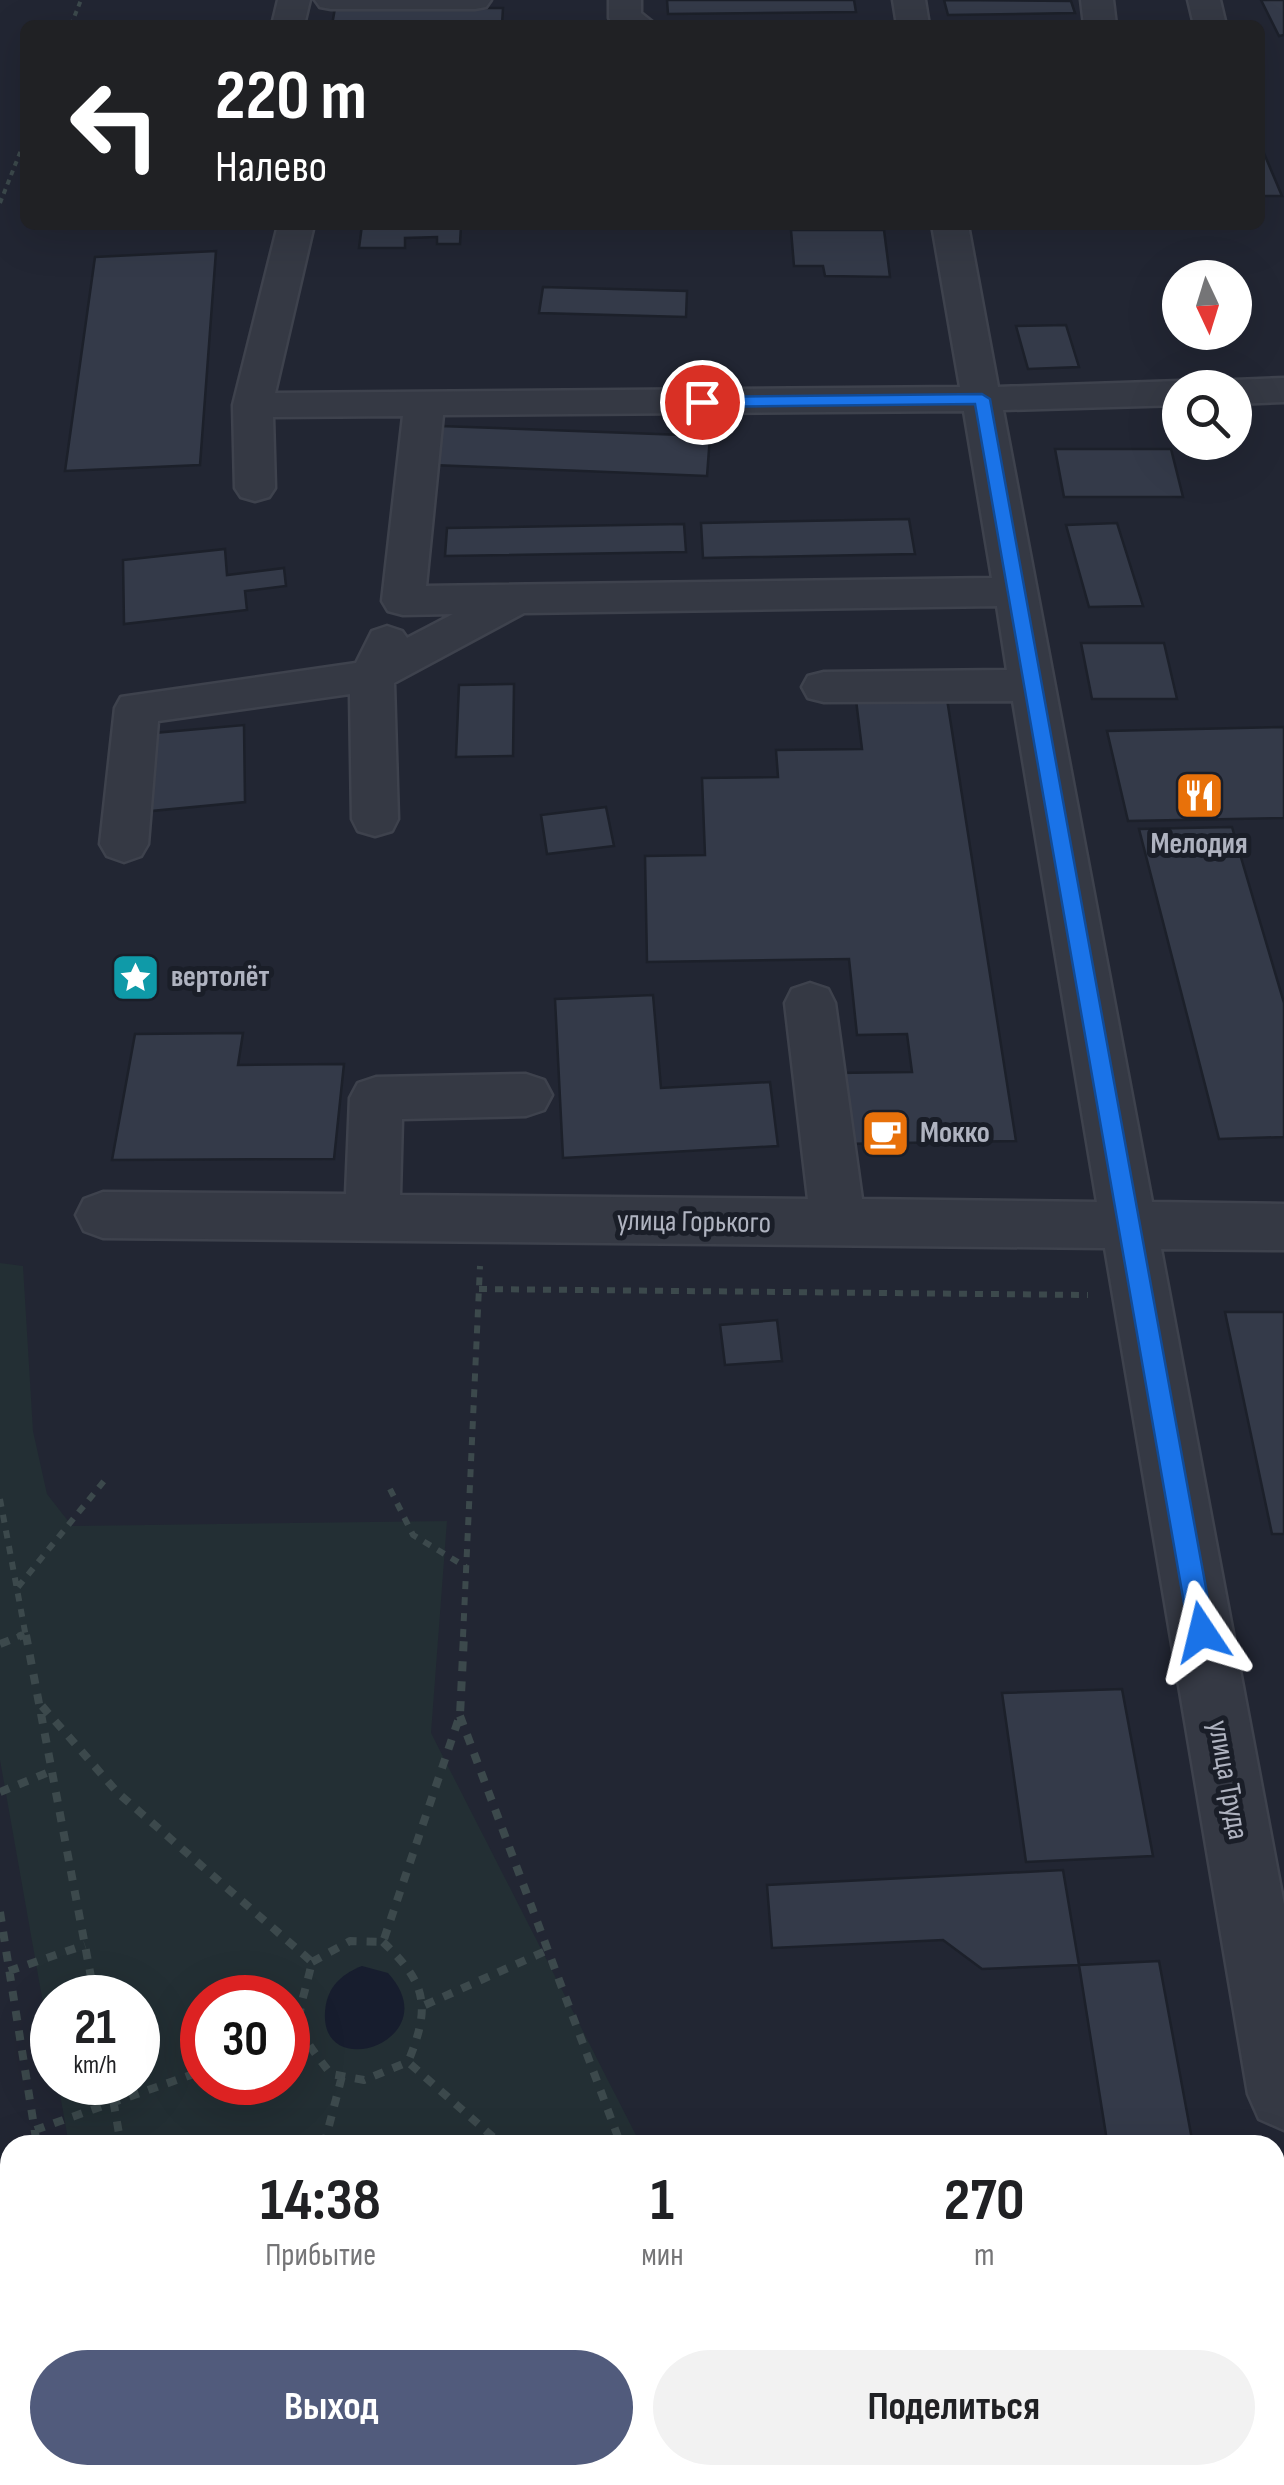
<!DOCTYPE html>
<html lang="ru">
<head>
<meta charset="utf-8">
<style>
	body { margin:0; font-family:"Sofia Sans Condensed",sans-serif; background:#f2f2f2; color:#202124; height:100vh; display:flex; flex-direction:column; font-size:38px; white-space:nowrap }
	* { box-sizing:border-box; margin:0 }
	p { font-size:32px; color:#757577 }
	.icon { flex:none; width:55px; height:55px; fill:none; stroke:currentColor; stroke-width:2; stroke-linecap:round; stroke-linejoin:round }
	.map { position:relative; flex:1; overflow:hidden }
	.panel { position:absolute; left:0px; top:2135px; width:1285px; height:350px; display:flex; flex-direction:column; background:#fff; border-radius:30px 30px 0 0; box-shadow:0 10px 40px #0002 }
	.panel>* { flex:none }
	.hud { position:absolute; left:20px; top:20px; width:1245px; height:210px; border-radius:15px; box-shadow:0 10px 40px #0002; background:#202124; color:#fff; overflow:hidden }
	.needle { width:65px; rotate:176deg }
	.controls { position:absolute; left:1162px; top:260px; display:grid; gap:20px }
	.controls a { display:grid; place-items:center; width:90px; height:90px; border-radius:50%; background:#fff; box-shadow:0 10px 40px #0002; font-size:50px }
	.speed { position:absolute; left:30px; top:1975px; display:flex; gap:20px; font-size:50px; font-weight:700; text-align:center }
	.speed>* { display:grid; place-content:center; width:130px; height:130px; border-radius:50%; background:#fff; box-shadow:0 10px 40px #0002; line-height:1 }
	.speed small { font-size:25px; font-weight:400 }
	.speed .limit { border:15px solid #d22; background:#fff; color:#111 }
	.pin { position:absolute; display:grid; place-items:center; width:85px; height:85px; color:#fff; margin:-42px; border:5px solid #fff; border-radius:50%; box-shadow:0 2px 10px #0007 }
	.me { position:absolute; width:110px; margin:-55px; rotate:350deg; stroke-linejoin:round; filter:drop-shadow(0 0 8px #0008) }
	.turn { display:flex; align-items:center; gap:35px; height:210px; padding:0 30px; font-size:45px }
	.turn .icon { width:130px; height:130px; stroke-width:2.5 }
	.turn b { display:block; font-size:70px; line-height:85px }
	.eta { display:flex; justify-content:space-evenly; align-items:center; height:170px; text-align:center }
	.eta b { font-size:60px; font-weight:700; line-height:70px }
	.button { display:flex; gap:20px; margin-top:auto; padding:20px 30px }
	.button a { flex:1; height:115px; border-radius:60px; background:#515b7c; color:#fff; font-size:40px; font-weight:700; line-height:115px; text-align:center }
	.button a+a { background:#f2f2f2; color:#202124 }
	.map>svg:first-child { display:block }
	.green { fill:#232f34; fill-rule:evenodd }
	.water { fill:#171d2e }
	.building { fill:#343a49; stroke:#1c202a; stroke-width:2.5 }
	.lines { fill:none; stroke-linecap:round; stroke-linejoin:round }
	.minor-casing { stroke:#3e424d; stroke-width:5 }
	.path-far2 { stroke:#3c494c; stroke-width:4; stroke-dasharray:5 5; stroke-linecap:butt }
	.path-far1 { stroke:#3c494c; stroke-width:6; stroke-dasharray:8 8; stroke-linecap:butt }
	.path { stroke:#3c494c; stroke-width:8; stroke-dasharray:10 10; stroke-linecap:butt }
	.minor { fill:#353944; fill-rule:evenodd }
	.route { fill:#1a73e8; stroke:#114b97; stroke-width:2.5 }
	.labels { text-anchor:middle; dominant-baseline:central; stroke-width:10; stroke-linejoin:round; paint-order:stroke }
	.poi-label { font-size:30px; font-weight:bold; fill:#afb3c0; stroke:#1a1e28; text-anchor:start }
	.street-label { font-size:30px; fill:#afb3c0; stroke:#1a1e28 }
</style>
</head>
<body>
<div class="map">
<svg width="1284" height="2485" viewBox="0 0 1284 2485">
	<rect width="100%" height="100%" fill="#222633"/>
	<path class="green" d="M0,1263L23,1266L33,1431L47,1494L72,1526L447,1521L431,1733L641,2145H69L58,2083L138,2082V1998H52V2054L0,1760ZM202,1998H288V2082H202Z
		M123,2475H1256L1257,2485H125Z"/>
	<path class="water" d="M362,1966L388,1973C451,2042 311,2088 326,2004C330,1984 344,1973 362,1966Z"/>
	<path class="building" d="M667,0H854L856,12L668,14Z
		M944,0L1071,1L1075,13L948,15Z
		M1261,0H1284V35L1279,36Z
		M335,8H503L502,25H332Z
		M1260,151H1263L1282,196H1260Z
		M362,225L461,226L460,244H437V237L405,238V248H359Z
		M791,230H884L890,277L825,276L823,266H794Z
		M216,251L200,465L65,471L95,257Z
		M543,287L687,291L686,317L539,313Z
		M1066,325L1079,367L1028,369L1016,326Z
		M440,426L710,436L707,476L432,465Z
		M1055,449H1171L1183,497H1064Z
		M909,519L915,554L703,558L701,523Z
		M1117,523L1143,606L1089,607L1066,525Z
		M684,524L686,552L445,556L447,528Z
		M225,549L227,575L284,568L286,586L245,591L247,610L124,624L123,560Z
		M1081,643H1164L1177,699H1092Z
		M514,684L513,756L456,757L459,685Z
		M947,699L1016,1141L841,1144L834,1073L912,1072L907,1034L857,1035L849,959L647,962L645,856L705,855L702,778L778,777L776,750L862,749L856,700Z
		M244,725L245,802L151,811L154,733Z
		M1284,727V818L1128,821L1107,731Z
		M606,807L614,846L547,854L541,815Z
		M1232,827L1284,1003V1137L1219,1139L1139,829Z
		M653,995L661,1088L770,1082L778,1146L563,1158L555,999Z
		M243,1033L238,1065L344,1064L334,1159L112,1160L135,1034Z
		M1225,1312H1284V1534H1272Z
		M777,1320L782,1361L725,1365L720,1325Z
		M1122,1689L1153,1856L1026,1862L1002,1693Z
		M1063,1870L1079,1965L982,1969L943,1940L772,1948L767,1885Z
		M1159,1961L1193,2145H1027L1107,2141L1079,1965Z"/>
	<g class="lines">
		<defs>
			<path id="minor" d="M278,0H310L304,25H272Z
				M315,0H491L486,7L475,9H331L320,7Z
				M609,0H641V13L656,25H614L609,18Z
				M893,0H925L929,25H897Z
				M1081,0H1113L1116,25H1084Z
				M1188,0H1220L1226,25H1194Z
				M278,225H314L275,393L960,387L932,225H968L998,387L1180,381L1196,388H1180V405L1003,410L1152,1202L1284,1204V1250L1161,1249L1284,1905V2130L1259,2119L1248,2094L1105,1248L103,1238L84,1231L76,1215L84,1199L103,1192L346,1194L350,1098L358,1083L376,1077L526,1074L544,1080L552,1095L544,1110L526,1116L402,1119L400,1195L808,1199L785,1003L792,989L810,983L828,989L835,1003L862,1199L1097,1202L1013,701L824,702L808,698L802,687L808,676L824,672L1007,670L997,606L524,613L394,683L398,819L392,831L375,836L358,831L352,819L350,694L158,721L148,844L141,856L124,862L107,856L100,844L115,708L121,697L356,663L372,631L387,626L402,631L407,638L453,614L403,615L388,611L382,601L403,416L273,417L275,488L269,497L255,501L241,497L235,488L233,405ZM964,411L992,578L426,586L443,415Z
				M1284,378V402L1235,404V388H1219L1235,380Z"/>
		</defs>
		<use href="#minor" class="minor-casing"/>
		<path class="path-far2" d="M71,25L81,0
			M0,203L25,140"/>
		<path class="path-far1" d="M479,1289L1088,1295
			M390,1489L413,1535L466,1567
			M0,1499L26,1637
			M18,1587L104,1481
			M17,1637L28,1633
			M463,1637L480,1266"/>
		<path class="path" d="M26,1635L95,1998
			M0,1644L23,1635
			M42,1706L118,1793L312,1962C298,2024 287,2019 331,2074L364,2080L408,2062L502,2145
			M460,1716L621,2145
			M0,1792L54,1770
			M0,1912L37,2145
			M383,1942C427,1984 431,2006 408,2062
			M312,1962L350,1941L383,1942L460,1715L464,1635
			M9,1971L85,1945
			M425,2005L548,1950
			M288,2041L302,2036
			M110,2082L121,2145
			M35,2130L202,2071
			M324,2145L342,2076
			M0,2458L10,2451
			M88,2475L89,2485
			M179,2475L180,2485"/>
		<use href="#minor" class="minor"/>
	</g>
	<path class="route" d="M982,394L990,399L1214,1632L1211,1641L1202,1645L1192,1641L1189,1632L975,404L702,407L693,402L702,397Z"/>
	<defs>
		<symbol id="restaurant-square" viewBox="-11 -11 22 22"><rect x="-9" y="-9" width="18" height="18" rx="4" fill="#e8710a" stroke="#1a1e28"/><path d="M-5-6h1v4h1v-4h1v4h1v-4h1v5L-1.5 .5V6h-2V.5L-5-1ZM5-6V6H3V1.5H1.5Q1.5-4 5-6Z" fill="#fff"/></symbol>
		<symbol id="sight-square" viewBox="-11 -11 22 22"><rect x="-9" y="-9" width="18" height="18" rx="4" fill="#0f9aa8" stroke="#1a1e28"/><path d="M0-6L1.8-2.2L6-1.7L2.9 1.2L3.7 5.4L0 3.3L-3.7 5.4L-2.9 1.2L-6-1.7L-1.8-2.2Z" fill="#fff"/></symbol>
		<symbol id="cafe-square" viewBox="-11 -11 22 22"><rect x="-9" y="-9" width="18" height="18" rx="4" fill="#e8710a" stroke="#1a1e28"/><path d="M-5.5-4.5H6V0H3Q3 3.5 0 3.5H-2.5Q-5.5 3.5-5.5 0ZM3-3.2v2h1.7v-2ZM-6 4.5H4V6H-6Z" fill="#fff"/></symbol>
	</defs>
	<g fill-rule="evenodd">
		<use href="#restaurant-square" x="1172" y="768" width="55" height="55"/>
		<use href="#sight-square" x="108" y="950" width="55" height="55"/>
		<use href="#cafe-square" x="858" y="1106" width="55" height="55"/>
	</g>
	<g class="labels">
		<g class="poi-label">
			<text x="1199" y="844" text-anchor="middle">Мелодия</text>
			<text x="171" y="977">вертолёт</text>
			<text x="920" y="1133">Мокко</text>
		</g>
		<g class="street-label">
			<text transform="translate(694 1222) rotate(1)">улица Горького</text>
			<text transform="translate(1228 1780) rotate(80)">улица Труда</text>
		</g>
	</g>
</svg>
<div class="controls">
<a><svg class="needle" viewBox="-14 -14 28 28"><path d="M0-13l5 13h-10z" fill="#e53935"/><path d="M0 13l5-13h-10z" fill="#757577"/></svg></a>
<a><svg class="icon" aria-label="search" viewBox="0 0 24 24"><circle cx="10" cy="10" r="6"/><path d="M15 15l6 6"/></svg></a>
</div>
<div class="speed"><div>21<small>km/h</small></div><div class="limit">30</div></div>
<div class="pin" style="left:702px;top:402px;background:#d93025"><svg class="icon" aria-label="arrive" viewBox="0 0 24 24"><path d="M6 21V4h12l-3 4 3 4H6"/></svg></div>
<svg class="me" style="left:1202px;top:1632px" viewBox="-20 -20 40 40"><path d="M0-17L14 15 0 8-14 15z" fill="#1a73e8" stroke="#fff" stroke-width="4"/></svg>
<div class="hud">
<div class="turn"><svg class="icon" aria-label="left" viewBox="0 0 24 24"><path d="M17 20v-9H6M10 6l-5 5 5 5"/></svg><div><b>220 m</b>Налево</div></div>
</div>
<section class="panel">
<div class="eta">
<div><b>14:38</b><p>Прибытие</p></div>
<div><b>1</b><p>мин</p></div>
<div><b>270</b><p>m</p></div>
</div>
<div class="button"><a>Выход</a><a>Поделиться</a></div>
</section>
</div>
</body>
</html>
